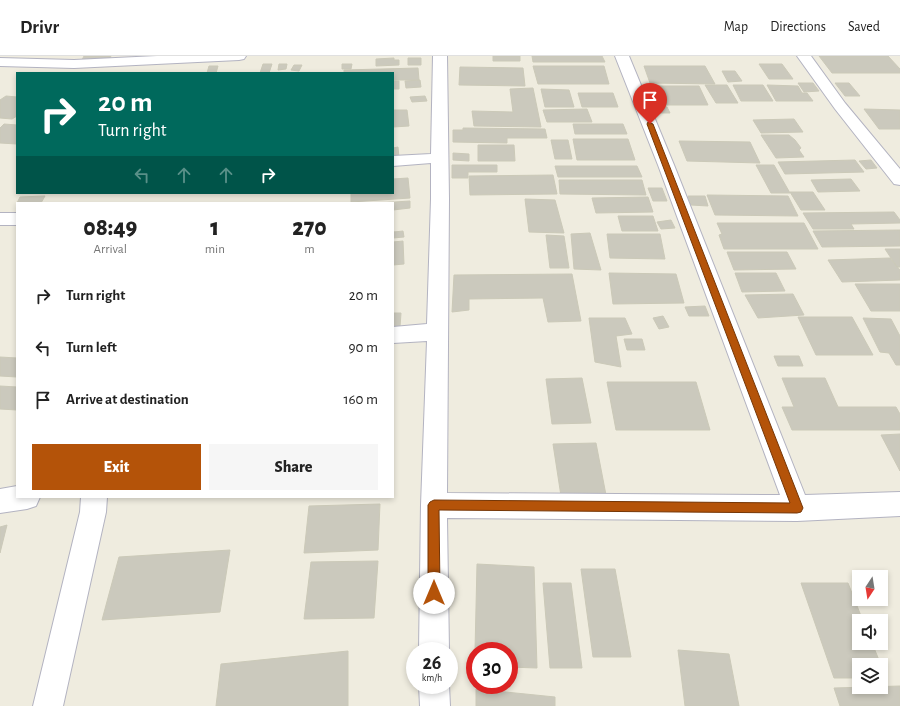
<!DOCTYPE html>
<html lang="en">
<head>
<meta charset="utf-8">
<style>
	body { margin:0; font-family:"Alegreya Sans",sans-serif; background:#f6f6f6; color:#222; height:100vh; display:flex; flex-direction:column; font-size:15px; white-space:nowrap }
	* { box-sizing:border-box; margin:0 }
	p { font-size:13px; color:#767676 }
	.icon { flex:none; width:22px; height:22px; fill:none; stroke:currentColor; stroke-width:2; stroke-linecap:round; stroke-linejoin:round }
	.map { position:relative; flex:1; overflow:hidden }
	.side { position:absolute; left:16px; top:146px; width:378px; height:296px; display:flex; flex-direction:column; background:#fff; border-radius:0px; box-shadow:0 2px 6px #0003 }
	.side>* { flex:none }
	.top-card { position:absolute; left:16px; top:16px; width:378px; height:122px; border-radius:0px; box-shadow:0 2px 6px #0003; background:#00695c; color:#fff; overflow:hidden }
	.needle { width:26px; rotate:192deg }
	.buttons { position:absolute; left:852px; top:514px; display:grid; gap:8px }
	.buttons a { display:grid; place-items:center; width:36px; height:36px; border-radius:0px; background:#fff; box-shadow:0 2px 6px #0003; font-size:20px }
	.speed { position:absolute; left:406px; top:586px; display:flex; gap:8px; font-size:20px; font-weight:700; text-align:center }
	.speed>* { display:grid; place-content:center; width:52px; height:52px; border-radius:50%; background:#fff; box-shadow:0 2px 6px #0003; line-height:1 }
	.speed small { font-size:10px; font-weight:400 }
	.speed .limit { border:6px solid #d22; background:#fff; color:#111 }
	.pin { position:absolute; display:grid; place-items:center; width:34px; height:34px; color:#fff; margin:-41px -17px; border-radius:50% 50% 50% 0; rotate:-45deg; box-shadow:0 0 4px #0007 }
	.pin .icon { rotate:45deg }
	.me { position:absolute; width:44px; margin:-22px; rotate:0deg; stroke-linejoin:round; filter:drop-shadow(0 0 3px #0008) }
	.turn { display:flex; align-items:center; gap:14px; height:84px; padding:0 16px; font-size:18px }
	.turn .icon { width:52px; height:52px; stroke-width:2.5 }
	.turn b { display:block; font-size:28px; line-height:34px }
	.lanes { display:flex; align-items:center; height:38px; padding:0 16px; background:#0003; justify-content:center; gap:20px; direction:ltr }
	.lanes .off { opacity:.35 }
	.eta { display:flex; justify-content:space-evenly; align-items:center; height:68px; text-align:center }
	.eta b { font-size:24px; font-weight:800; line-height:28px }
	.primary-button { display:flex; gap:8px; margin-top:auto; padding:8px 16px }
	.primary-button a { flex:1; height:46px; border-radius:0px; background:#b45309; color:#fff; font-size:16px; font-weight:800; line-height:46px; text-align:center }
	.primary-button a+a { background:#f6f6f6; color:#222 }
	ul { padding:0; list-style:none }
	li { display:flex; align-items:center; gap:12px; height:52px; padding:0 16px }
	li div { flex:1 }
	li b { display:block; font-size:15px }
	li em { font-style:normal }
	header { display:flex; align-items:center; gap:24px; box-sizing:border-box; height:56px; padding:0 20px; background:#fff; border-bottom:1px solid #e0e0e0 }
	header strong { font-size:19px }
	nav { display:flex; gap:22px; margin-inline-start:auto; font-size:14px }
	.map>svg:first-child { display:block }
	.building { fill:#cbc9bd; stroke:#cbc9b8 }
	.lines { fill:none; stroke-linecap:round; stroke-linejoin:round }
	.minor-casing { stroke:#b3b3c1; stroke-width:2 }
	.minor { fill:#fff; fill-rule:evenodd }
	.route { fill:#b45309; stroke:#753606 }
</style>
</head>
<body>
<header>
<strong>Drivr</strong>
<nav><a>Map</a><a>Directions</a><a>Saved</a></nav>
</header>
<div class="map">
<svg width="900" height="650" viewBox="0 0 900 650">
	<rect width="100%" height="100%" fill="#efecdf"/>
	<path class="building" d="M84,0H111L110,2L82,4Z
		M493,0H520V5H493Z
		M532,0H602L605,6H533Z
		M819,0H888L900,13V17H832Z
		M394,2V4H399V9L376,10V3Z
		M408,2H421V9H408Z
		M263,8H272L269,17H260Z
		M279,8H287L286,13L278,14Z
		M342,8H352L351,13H342Z
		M759,8H782L793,23H769Z
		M294,9H302L299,15L291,14Z
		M209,10H218L216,17H207Z
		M533,10H604L609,28H538Z
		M644,10H705L715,28L650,27Z
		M460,11L523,12L525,30L459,29Z
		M418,12L419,24H393V17H344V14Z
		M722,15H735L742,25L728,26Z
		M420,24L421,31L406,32L405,25Z
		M393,25H399V33H393Z
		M798,27H813L819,35L804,36Z
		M835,27H849L860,40H845Z
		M705,29H727L738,47H716Z
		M733,29H763L773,45H741Z
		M767,29L798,30L802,37H807L813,45H776Z
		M653,30H699L708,49H661Z
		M533,32L541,71L474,70L472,55L513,56L510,33Z
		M541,33L569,34L574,51H545Z
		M578,37H613L618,51H582Z
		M6,40L17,41V60L12,63L0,62V44Z
		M425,40L427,45L412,46L410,41Z
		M667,51L670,57H654L652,52Z
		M587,53L592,66H547L543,54Z
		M864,53L900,54V73H879Z
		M393,54H407L409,70L393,71Z
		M794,63L803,76L761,77L753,64Z
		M4,68L17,69V88L0,87V72Z
		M573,68H623L627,78H575Z
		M463,72L545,73L547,82H507V87L453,86V74H463Z
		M761,79H789L795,84L801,92L799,94L804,101L776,102Z
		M573,83H628L635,104H577Z
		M551,84H568L572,103H555Z
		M679,85L750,86L760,107L687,105Z
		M478,89H514L515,105H478Z
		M398,91L399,101H393V92Z
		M453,97L469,98V105L453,104Z
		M855,104L864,116L785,118L778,106Z
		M871,104L877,112L866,113L859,105Z
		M452,109H497V116H468V122H452Z
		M756,109H774L790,137H771Z
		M555,110H637L642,121H558Z
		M553,119L557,138L470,139L469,120Z
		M408,122L410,142L351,146V137H393V123Z
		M851,123L860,135L818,136L811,124Z
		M559,124H642L646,139L560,138Z
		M648,132H662L667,145H653Z
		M790,136H813L825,154H801Z
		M707,139L788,140L798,160L715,159Z
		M45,140L41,147H17L20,141Z
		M688,140H705L708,150L691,149Z
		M648,141L653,156L596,157L592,142Z
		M525,143L555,144L564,177L529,176Z
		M410,145V152L393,154V147H379Z
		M894,156L900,164V167L851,168L854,173H813L803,157Z
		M618,160H653L658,175H622Z
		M671,164L675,172L661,173L657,166Z
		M717,167H804L818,193H724L719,179L722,178Z
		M393,173L394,176L403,175L404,181L393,182Z
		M900,174V190L822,191L813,175Z
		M590,177L601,214L574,213L571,178Z
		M607,178H660L665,203L610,202Z
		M546,179L564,180L569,212H550Z
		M403,185L404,208L393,209V186Z
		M885,193H900V211H897Z
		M727,196H787L796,213L734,214Z
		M890,202L900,214V224L842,226L828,204Z
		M609,217L676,218L684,247L613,248Z
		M735,217H776L785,235L742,236Z
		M572,218L581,265L548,266L543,242L469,243V254L452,256L454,219Z
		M855,228H900V255H871Z
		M793,238L804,259L758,262L745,239Z
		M705,250L709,260H689L685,251Z
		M393,257H401L400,271H393Z
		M663,260L669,271L659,273L653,262Z
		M798,261H852L873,299H816Z
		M589,262H625L632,278L616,280L621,311L595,306Z
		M863,262L891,263L900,280V309H896L889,297L880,296Z
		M624,283H642L645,294H627Z
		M774,300H799L803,310H778Z
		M0,301L17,302V321L0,320Z
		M582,322L591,367L552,368L546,323Z
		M782,322H825L838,351H896L900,358V374H792L782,351H794Z
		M607,326H696L710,374H616Z
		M0,330L17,331V354L0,353Z
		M900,378V415L881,379Z
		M596,387L606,439L561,440L553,388Z
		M380,448L378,494L304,497L309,450Z
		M7,469L0,497V471Z
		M230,494L220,556L102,564L119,501Z
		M378,505L374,562L304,563L311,506Z
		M477,508L534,511L537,612L509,611V595H475Z
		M581,513H615L631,601H593Z
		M543,527H571L582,612H550Z
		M801,527H848L863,565H859V587H872L881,609H859V622H834Z
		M678,594L729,598L739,650H685Z
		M348,595V650H216L221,608Z
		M900,630V650H840L834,632Z
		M476,633L555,641V650H476Z"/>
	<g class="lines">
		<defs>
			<path id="minor" d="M157,0H246L244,3L239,4L74,12L0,10V2L74,4Z
				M433,0H447L449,143L447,437L780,439L658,109L615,0H629L674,109L805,439L900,436V460L797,465L447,462L449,595H419L421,449L427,285L393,287V271L427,268L431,143V107L393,110V100L431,98Z
				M797,0H811L845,47L900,113V129L894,128L835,53Z
				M0,157H17V169H0Z
				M17,430V441H40L36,450L27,453L0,457V433Z
				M81,441H107L106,456L63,650H33L80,456Z
				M419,629H449L450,650H420Z"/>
		</defs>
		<use href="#minor" class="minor-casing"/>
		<use href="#minor" class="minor"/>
	</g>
	<path class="route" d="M648,66L653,68L803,452L801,456L797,457L439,454L440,537L438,541L434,542L430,541L428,537V449L430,446L434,444L790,447L647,68Z"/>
</svg>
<div class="buttons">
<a><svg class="needle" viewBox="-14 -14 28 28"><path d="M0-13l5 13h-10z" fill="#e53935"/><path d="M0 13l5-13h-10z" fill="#767676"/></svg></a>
<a><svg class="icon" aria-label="sound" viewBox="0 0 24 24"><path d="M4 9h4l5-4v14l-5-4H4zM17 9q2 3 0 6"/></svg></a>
<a><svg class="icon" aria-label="layers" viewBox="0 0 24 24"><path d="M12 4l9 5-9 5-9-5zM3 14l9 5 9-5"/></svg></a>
</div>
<div class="speed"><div>26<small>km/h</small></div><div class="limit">30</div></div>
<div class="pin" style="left:650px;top:68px;background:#d93025"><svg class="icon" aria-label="arrive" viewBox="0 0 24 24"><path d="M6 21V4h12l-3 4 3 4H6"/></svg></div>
<svg class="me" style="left:434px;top:537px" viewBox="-20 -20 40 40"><circle r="19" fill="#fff"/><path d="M0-13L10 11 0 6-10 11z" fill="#b45309"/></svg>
<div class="top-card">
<div class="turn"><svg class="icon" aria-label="right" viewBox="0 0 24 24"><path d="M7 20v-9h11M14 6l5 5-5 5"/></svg><div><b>20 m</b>Turn right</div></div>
<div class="lanes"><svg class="icon off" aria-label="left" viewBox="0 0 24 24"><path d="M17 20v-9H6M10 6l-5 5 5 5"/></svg><svg class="icon off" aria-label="ahead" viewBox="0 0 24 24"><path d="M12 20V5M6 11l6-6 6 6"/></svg><svg class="icon off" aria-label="ahead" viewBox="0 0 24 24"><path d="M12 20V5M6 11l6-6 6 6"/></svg><svg class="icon" aria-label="right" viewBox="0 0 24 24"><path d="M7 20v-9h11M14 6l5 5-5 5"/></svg></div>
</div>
<section class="side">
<div class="eta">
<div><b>08:49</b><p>Arrival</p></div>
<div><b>1</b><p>min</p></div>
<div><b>270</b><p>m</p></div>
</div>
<ul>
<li><svg class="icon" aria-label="right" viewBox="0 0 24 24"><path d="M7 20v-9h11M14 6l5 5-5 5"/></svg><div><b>Turn right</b></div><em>20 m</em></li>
<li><svg class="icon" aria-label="left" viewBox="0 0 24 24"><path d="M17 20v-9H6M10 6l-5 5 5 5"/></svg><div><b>Turn left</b></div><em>90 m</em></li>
<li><svg class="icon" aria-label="arrive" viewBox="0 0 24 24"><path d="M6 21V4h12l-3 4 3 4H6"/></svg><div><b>Arrive at destination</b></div><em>160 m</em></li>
</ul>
<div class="primary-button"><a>Exit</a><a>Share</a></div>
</section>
</div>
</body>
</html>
